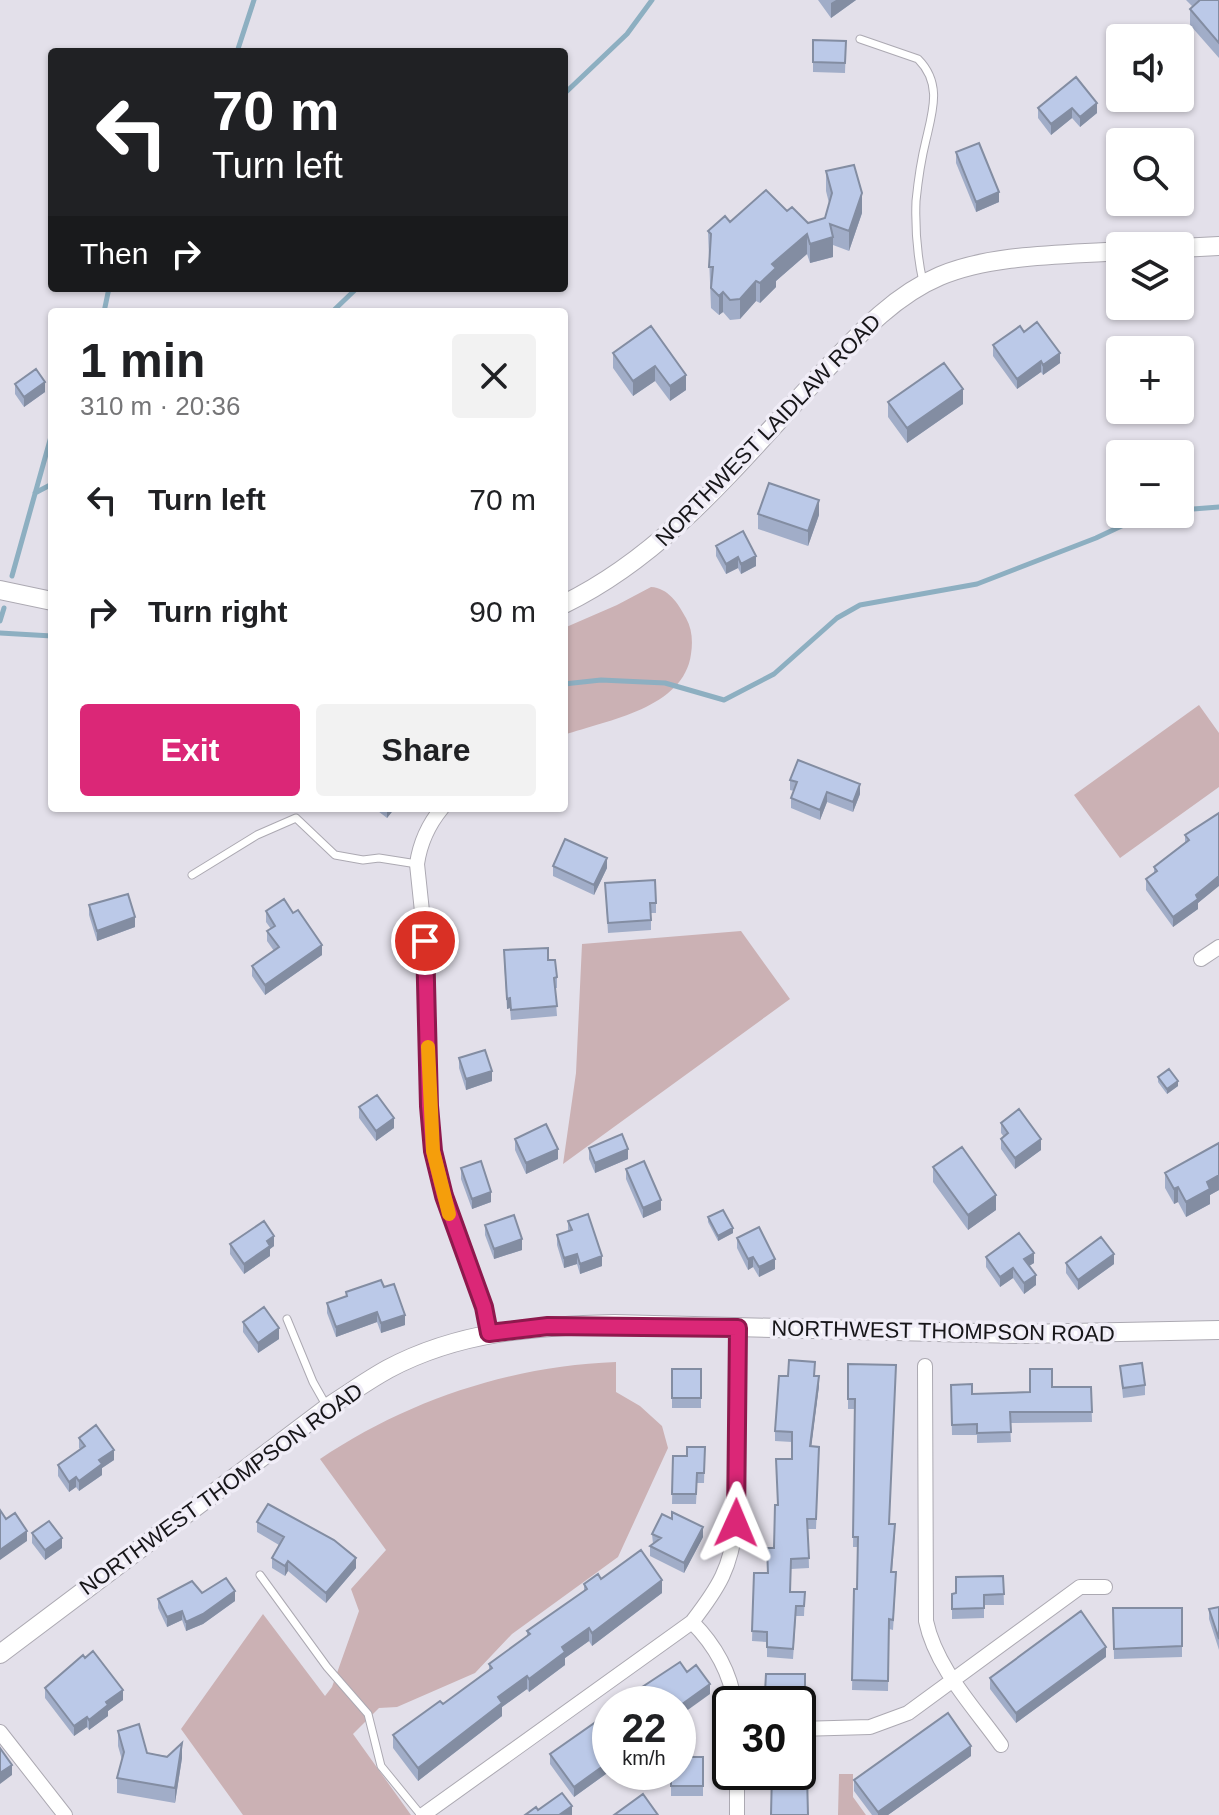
<!DOCTYPE html>
<html lang="en">
<head>
<meta charset="utf-8">
<style>
	body { margin:0; font-family:Arial,sans-serif; background:#f2f2f2; color:#202124; height:100vh; display:flex; flex-direction:column; font-size:30px; white-space:nowrap }
	* { box-sizing:border-box; margin:0 }
	p { font-size:26px; color:#757577 }
	.icon { flex:none; width:44px; height:44px; fill:none; stroke:currentColor; stroke-width:2; stroke-linecap:round; stroke-linejoin:round }
	.map { position:relative; flex:1; overflow:hidden }
	.panel { position:absolute; left:48px; top:308px; width:520px; height:504px; display:flex; flex-direction:column; background:#fff; border-radius:8px; box-shadow:0 2px 6px #0004 }
	.panel>* { flex:none }
	.top-card { position:absolute; left:48px; top:48px; width:520px; height:244px; border-radius:8px; box-shadow:0 2px 6px #0004; background:#202124; color:#fff; overflow:hidden }
	.controls { position:absolute; left:1106px; top:24px; display:grid; gap:16px }
	.controls a { display:grid; place-items:center; width:88px; height:88px; border-radius:8px; background:#fff; box-shadow:0 2px 6px #0004; font-size:40px }
	.speed { position:absolute; left:592px; top:1686px; display:flex; gap:16px; font-size:40px; font-weight:700; text-align:center }
	.speed>* { display:grid; place-content:center; width:104px; height:104px; border-radius:50%; background:#fff; box-shadow:0 2px 6px #0004; line-height:1 }
	.speed small { font-size:20px; font-weight:400 }
	.speed .limit { border:4px solid #111; border-radius:12px; background:#fff; color:#111 }
	.pin { position:absolute; display:grid; place-items:center; width:68px; height:68px; color:#fff; margin:-34px; border:4px solid #fff; border-radius:50%; box-shadow:0 2px 8px #0007 }
	.me { position:absolute; width:88px; margin:-44px; rotate:1deg; stroke-linejoin:round; filter:drop-shadow(0 0 6px #0008) }
	.turn { display:flex; align-items:center; gap:28px; height:168px; padding:0 32px; font-size:36px }
	.turn .icon { width:104px; height:104px; stroke-width:2.5 }
	.turn b { display:block; font-size:56px; line-height:68px }
	.then { display:flex; align-items:center; height:76px; padding:0 32px; background:#0003; gap:16px; font-size:30px }
	.round { display:grid; place-items:center; flex:none; width:84px; height:84px; border-radius:8px; background:#f2f2f2 }
	.summary { display:flex; align-items:center; justify-content:space-between; height:136px; padding:0 32px }
	h1 { font-size:48px; font-weight:800; line-height:60px }
	.action { display:flex; gap:16px; margin-top:auto; padding:16px 32px }
	.action a { flex:1; height:92px; border-radius:8px; background:#db2777; color:#fff; font-size:32px; font-weight:800; line-height:92px; text-align:center }
	.action a+a { background:#f2f2f2; color:#202124 }
	ul { padding:0; list-style:none }
	li { display:flex; align-items:center; gap:24px; height:112px; padding:0 32px }
	li div { flex:1 }
	li b { display:block; font-size:30px }
	li em { font-style:normal }
	.map>svg:first-child { display:block }
	.green { fill:#cbb1b4 }
	.lines { fill:none; stroke-linecap:round; stroke-linejoin:round }
	.stream { stroke:#8dafc1; stroke-width:5 }
	.service-casing { stroke:#aca9b2; stroke-width:9 }
	.minor-casing { stroke:#aca9b2; stroke-width:16 }
	.tertiary-casing { stroke:#aca9b2; stroke-width:20 }
	.service { stroke:#fff; stroke-width:7 }
	.minor { stroke:#fff; stroke-width:14 }
	.tertiary { stroke:#fff; stroke-width:18 }
	.wall { fill:#a1adc8 }
	.shaded-wall { fill:#838da2 }
	.building { fill:#bbc9e8; stroke:#838da2; stroke-width:2 }
	.route-casing { stroke:#8e194d; stroke-width:20 }
	.route { stroke:#db2777; stroke-width:14 }
	.slow { stroke:#f59e0b; stroke-width:14 }
	.labels { text-anchor:middle; dominant-baseline:central; stroke-width:7; stroke-linejoin:round; paint-order:stroke }
	.street-label { font-size:22px; fill:#171619; stroke:#f0edf7 }
</style>
</head>
<body>
<div class="map">
<svg width="1219" height="1815" viewBox="0 0 1219 1815">
	<rect width="100%" height="100%" fill="#e3e0ea"/>
	<path class="green" d="M651,587C668,588 678,603 686,618C692,629 693,641 691,654C684,708 608,720 564,735V628L617,605Z
		M1199,705L1219,733V787L1120,858L1074,795Z
		M741,931L790,999L563,1164L576,1073L582,944Z
		M616,1362V1392L640,1406L662,1426L668,1448L618,1557L512,1634L475,1673L397,1707L379,1708L353,1734L411,1815H243L181,1729L263,1614L325,1696L332,1687L359,1611L351,1589L386,1550L320,1459C408,1400 510,1366 616,1362Z
		M839,1774H853V1797L866,1815H838Z"/>
	<g class="lines">
		<path class="stream" d="M237,52L254,0
			M564,94L627,34L652,0
			M104,312L109,288
			M332,312L357,288
			M35,493L52,484
			M1180,510L1219,507
			M12,576L52,433
			M0,621L4,608
			M0,633L52,636
			M564,684L601,680L665,683L724,700L774,674L837,618L860,605L977,584L1096,538L1147,514"/>
		<defs>
			<path id="service" d="M860,39L918,59C942,83 933,110 926,140C921,160 918,181 916,201C915,229 917,255 923,282
				M192,875L257,835L296,818L335,855L363,860L379,858L417,864
				M287,1319L313,1382L326,1405
				M260,1575L327,1667L368,1714L381,1766L421,1815"/>
			<path id="minor" d="M442,808C428,825 420,843 417,864L427,959L429,1106L433,1151L444,1196L484,1307L489,1333
				M1201,959L1219,947
				M925,1366L926,1621C936,1668 974,1707 1001,1745
				M692,1622C715,1645 730,1671 735,1704
				M798,1729L870,1727L908,1713L1080,1587H1105
				M0,1732L65,1815
				M737,1772V1815
				M423,1815L692,1622C719,1587 731,1568 736,1523L738,1328"/>
			<path id="tertiary" d="M1180,248L1219,246
				M0,590L52,601
				M564,604C667,554 739,462 816,380C853,341 890,297 940,276C992,254 1064,255 1120,251
				M0,1654L331,1405C350,1393 368,1380 388,1369C459,1331 535,1326 614,1324L1022,1334L1219,1330"/>
		</defs>
		<use href="#service" class="service-casing"/>
		<use href="#minor" class="minor-casing"/>
		<use href="#tertiary" class="tertiary-casing"/>
		<use href="#service" class="service"/>
		<use href="#minor" class="minor"/>
		<use href="#tertiary" class="tertiary"/>
	</g>
	<path class="wall" d="M818,0H856L831,18Z
		M1186,0H1219V58L1190,25V9L1193,7Z
		M813,40L846,41L845,73L813,72Z
		M1097,103V113L1080,127L1072,118L1051,135L1038,118V108Z
		M956,152L999,202L976,212L956,163Z
		M826,171L862,213L849,251L833,245V257L810,263L807,254L776,281V287L760,303L756,301L740,319L730,320L723,312L719,315L711,308L708,231L730,222L787,211L808,223L825,218L829,203L826,191Z
		M651,326L686,390L670,401L655,381L633,396L613,368V353Z
		M1024,332L1060,363L1043,375L1041,372L1017,389L993,356V345Z
		M15,384L45,392L24,407L15,394Z
		M888,402L963,404L907,443L888,417Z
		M758,514L819,515L808,546L758,529Z
		M716,546L756,566L741,574L738,568L726,574L716,556Z
		M790,780L860,794L853,812L827,802L820,820L791,808V798L794,791L790,790Z
		M374,808H395L387,818Z
		M1219,813L1213,890L1198,903V909L1173,927L1146,890V879L1154,873V867L1185,843V835Z
		M553,866L607,868L594,895L553,876Z
		M605,883L656,903V913H651V930L608,933Z
		M89,905L135,927L97,941L89,915Z
		M266,911L322,955L265,995L252,976V966L274,951L267,941V931L271,929L266,922Z
		M504,960H548L557,977V988H555L557,1016L511,1020L510,1008L507,1009Z
		M459,1058L492,1081L466,1090L459,1068Z
		M1158,1077L1178,1086L1167,1094L1158,1082Z
		M359,1107L394,1128L376,1141L359,1118Z
		M1001,1123L1041,1150L1015,1169L1001,1149V1139L1004,1137L1001,1133Z
		M515,1139L558,1159L526,1174L515,1150Z
		M1219,1143V1190L1210,1195V1204L1186,1217L1178,1202L1174,1204L1165,1188V1173Z
		M589,1148L628,1159L595,1173L589,1159Z
		M933,1167L996,1210L968,1230L933,1182Z
		M461,1168L491,1202L472,1209L461,1179Z
		M626,1169L661,1210L643,1218L626,1179Z
		M708,1217L733,1233L718,1241L708,1222Z
		M568,1221L602,1266L580,1274L577,1264L564,1268L557,1245V1235L568,1231Z
		M485,1225L522,1250L494,1259L485,1235Z
		M737,1238L775,1269L759,1277L753,1267L748,1270L737,1248Z
		M230,1244L274,1246L270,1249V1256L244,1274L230,1254Z
		M986,1257L1034,1263L1029,1266L1036,1285L1024,1294L1013,1278L1000,1287L986,1267Z
		M1066,1263L1114,1264L1078,1290L1066,1273Z
		M384,1287L405,1325L381,1333L377,1322L336,1337L327,1313V1303L346,1297V1292Z
		M243,1322L279,1339L258,1353L243,1332Z
		M848,1364L890,1524L895,1534L892,1572L896,1582L893,1630L889,1629L888,1691L852,1690L854,1589H857L858,1547H853L855,1409H848Z
		M1120,1366L1145,1385V1395L1123,1398Z
		M672,1369H701V1408H672Z
		M788,1376H815L819,1386L811,1446L819,1447L816,1529H808L809,1568L791,1569L790,1592H805L804,1616H796L793,1659L767,1657V1642L752,1641L754,1573H768L774,1548L778,1505L792,1459V1442L775,1441V1431Z
		M951,1385L972,1394L1030,1392L1052,1387H1091L1092,1422L1010,1423L1011,1442L977,1443V1435H952Z
		M79,1438L114,1460L102,1468V1475L79,1491L76,1487L69,1492L58,1476V1465L80,1449L79,1448Z
		M705,1447L704,1483H697L696,1504H672L673,1456H687Z
		M257,1522L356,1568L326,1603L288,1571L285,1576L272,1568V1558L279,1545L257,1532Z
		M32,1533L62,1548L45,1560L32,1543Z
		M652,1534L703,1537L684,1573L650,1556V1546L653,1544Z
		M1003,1576L1004,1605H984V1618L952,1619V1594L956,1593Z
		M601,1579L662,1593L592,1646L589,1641L565,1658V1665L529,1692L527,1689L502,1707V1716L418,1781L393,1748V1735L443,1704L489,1670V1664L527,1636V1631L584,1591V1584Z
		M202,1593L235,1601L203,1624L186,1631L182,1620L167,1627L158,1608V1599Z
		M1219,1607V1650L1209,1619V1609Z
		M1113,1608H1182V1657L1114,1659Z
		M1106,1657L1016,1723L990,1689V1678Z
		M766,1674H805V1703L765,1702Z
		M45,1688L123,1700L108,1711V1716L89,1730L87,1727L74,1736L45,1698Z
		M610,1727V1771L574,1797L550,1764V1754Z
		M118,1731L147,1753L182,1758L175,1803L117,1793V1778L122,1760L118,1746Z
		M813,1744V1786L807,1785L772,1772Z
		M971,1756L888,1815H872L854,1791V1780Z
		M703,1757V1796H671V1772Z"/>
	<path class="shaded-wall" d="M836,0H856L831,18V3Z
		M1097,103V113L1080,127V117Z
		M1072,108V118L1051,135V124Z
		M999,192V202L976,212V202Z
		M862,193V213L849,251V231Z
		M807,234V254L776,281V287L760,303V283L772,264Z
		M833,237V257L810,263V244Z
		M756,281V301L740,319V299Z
		M723,292V312L719,315V296Z
		M1060,353V363L1043,375V365Z
		M1041,361V372L1017,389V379Z
		M655,366V381L633,396V381Z
		M686,375V390L670,401V386Z
		M45,382V392L24,407V397Z
		M963,389V404L907,443V428Z
		M819,500V515L808,546V531Z
		M756,556V566L741,574V564Z
		M738,557V568L726,574V564Z
		M860,784V794L853,812V802Z
		M827,792V802L820,820V810Z
		M387,808H395L387,818Z
		M607,858V868L594,895V885Z
		M1219,876V886L1198,903V909L1173,927V917L1196,895Z
		M135,917V927L97,941V931Z
		M322,945V955L265,995V985Z
		M510,998V1008L507,1009V999Z
		M492,1071V1081L466,1090V1079Z
		M1178,1081V1086L1167,1094V1089Z
		M394,1118V1128L376,1141V1131Z
		M1041,1139V1150L1015,1169V1158Z
		M558,1149V1159L526,1174V1163Z
		M628,1149V1159L595,1173V1163Z
		M1219,1175V1190L1210,1195V1204L1186,1217V1202L1207,1182Z
		M1178,1187V1202L1174,1204V1189Z
		M491,1192V1202L472,1209V1199Z
		M996,1195V1210L968,1230V1215Z
		M661,1200V1210L643,1218V1208Z
		M733,1228V1233L718,1241V1236Z
		M274,1236V1246L270,1249V1256L244,1274V1264L267,1241Z
		M522,1239V1250L494,1259V1249Z
		M1034,1253V1263L1024,1269V1259Z
		M577,1254V1264L564,1268V1258Z
		M1114,1254V1264L1078,1290V1280Z
		M602,1256V1266L580,1274V1264Z
		M753,1257V1267L748,1270V1259Z
		M775,1259V1269L759,1277V1267Z
		M1013,1268V1278L1000,1287V1277Z
		M1036,1275V1285L1024,1294V1283Z
		M377,1312V1322L336,1337V1327Z
		M405,1315V1325L381,1333V1323Z
		M279,1328V1339L258,1353V1343Z
		M819,1376V1386L810,1457V1446Z
		M114,1450V1460L102,1468V1475L79,1491V1481L99,1460Z
		M76,1477V1487L69,1492V1482Z
		M703,1527V1537L684,1573V1563Z
		M27,1531V1541L0,1560V1550Z
		M62,1538V1548L45,1560V1550Z
		M356,1558V1568L326,1603V1593Z
		M288,1561V1571L285,1576V1566Z
		M662,1580V1593L592,1646V1633Z
		M235,1591V1601L203,1624L186,1631V1622Z
		M182,1611V1620L167,1627V1617Z
		M589,1628V1641L565,1658V1665L529,1692V1679L562,1647Z
		M1106,1647V1657L1016,1723V1713Z
		M527,1676V1689L502,1707V1716L418,1781V1768L498,1697Z
		M710,1684V1694L678,1717V1707Z
		M123,1690V1700L108,1711V1716L89,1730V1720L106,1702Z
		M87,1717V1727L74,1736V1726Z
		M182,1743V1758L175,1803V1788Z
		M971,1746V1756L888,1815H878V1812Z
		M610,1761V1771L574,1797V1787Z
		M12,1765V1775L0,1784V1773Z
		M572,1806V1815H559Z"/>
	<path class="building" d="M1200,0H1219V43L1190,9Z
		M813,40L846,41L845,63L813,62Z
		M1076,77L1097,103L1080,117L1072,108L1051,124L1038,108Z
		M979,143L999,192L976,202L956,152Z
		M854,165L862,193L849,231L830,224L833,237L810,244L807,234L772,264L776,268L760,283L756,281L740,299L730,300L723,292L719,296L711,288L713,267H709L711,234L708,231L725,216L730,222L766,190L787,211L792,207L808,223L825,218L832,193L826,171Z
		M1037,322L1060,353L1043,365L1041,361L1017,379L993,345L1020,326L1024,332Z
		M651,326L686,375L670,386L655,366L633,381L613,353Z
		M944,363L963,389L907,428L888,402Z
		M36,369L45,382L24,397L15,384Z
		M769,483L819,500L808,531L758,514Z
		M743,531L756,556L741,564L738,557L726,564L716,546Z
		M798,760L860,784L853,802L827,792L820,810L791,798L797,782L790,780Z
		M1219,813V876L1196,895L1198,899L1173,917L1146,879L1157,871L1154,867L1189,840L1185,835Z
		M565,839L607,858L594,885L553,866Z
		M655,880L656,903H650L651,920L608,923L605,883Z
		M128,894L135,917L97,931L89,905Z
		M284,899L293,913L298,910L322,945L265,985L252,966L279,947L267,931L275,926L266,911Z
		M548,948V960H555L557,977L554,978L557,1006L511,1010L510,998L507,999L504,950Z
		M485,1050L492,1071L466,1079L459,1058Z
		M1169,1069L1178,1081L1167,1089L1158,1077Z
		M377,1095L394,1118L376,1131L359,1107Z
		M1019,1109L1041,1139L1015,1158L1001,1139L1008,1133L1001,1123Z
		M546,1124L558,1149L526,1163L515,1139Z
		M622,1134L628,1149L595,1163L589,1148Z
		M1219,1143V1175L1207,1182L1210,1189L1186,1202L1178,1187L1174,1189L1165,1173Z
		M962,1147L996,1195L968,1215L933,1167Z
		M481,1161L491,1192L472,1199L461,1168Z
		M644,1161L661,1200L643,1208L626,1169Z
		M723,1210L733,1228L718,1236L708,1217Z
		M588,1214L602,1256L580,1264L577,1254L564,1258L557,1235L572,1230L568,1221Z
		M514,1215L522,1239L494,1249L485,1225Z
		M264,1221L274,1236L267,1241L270,1246L244,1264L230,1244Z
		M759,1227L775,1259L759,1267L753,1257L748,1259L737,1238Z
		M1019,1233L1034,1253L1024,1259L1036,1275L1024,1283L1013,1268L1000,1277L986,1257Z
		M1101,1237L1114,1254L1078,1280L1066,1263Z
		M381,1280L384,1287L394,1284L405,1315L381,1323L377,1312L336,1327L327,1303L347,1296L346,1292Z
		M264,1307L279,1328L258,1343L243,1322Z
		M789,1360L815,1362L814,1376H819L810,1446L819,1447L816,1519H807L809,1558L791,1559L790,1592H805L804,1606H796L793,1649L767,1647V1632L752,1631L754,1573H768L767,1548H774L775,1505H778L776,1459H792V1432L775,1431L779,1376H788Z
		M1142,1363L1145,1385L1123,1388L1120,1366Z
		M848,1364L896,1365L889,1524H895L891,1572H896L893,1620L889,1619L888,1681L852,1680L854,1589H857L858,1537H853L855,1399H848Z
		M672,1369H701V1398H672Z
		M1030,1369H1052V1387H1091L1092,1412H1010L1011,1432L977,1433V1424L952,1425L951,1385L972,1384V1394L1030,1392Z
		M96,1425L114,1450L99,1460L102,1464L79,1481L76,1477L69,1482L58,1465L85,1446L79,1438Z
		M687,1447H705L704,1473H697L696,1494H672L673,1456H687Z
		M268,1504L334,1540L356,1558L326,1593L288,1561L285,1566L272,1558L284,1537L257,1522Z
		M0,1510L6,1519L15,1513L27,1531L0,1550Z
		M672,1512L703,1527L684,1563L650,1546L661,1538L652,1534L662,1514L672,1519Z
		M49,1521L62,1538L45,1550L32,1533Z
		M641,1550L662,1580L592,1633L589,1628L562,1647L565,1652L529,1679L527,1676L498,1697L502,1703L418,1768L393,1735L440,1701L443,1704L492,1668L489,1664L530,1634L527,1631L587,1589L584,1584L598,1574L601,1579Z
		M1003,1576L1004,1594L984,1595V1608L952,1609V1594L956,1593V1577Z
		M226,1578L235,1591L203,1614L186,1622L182,1611L167,1617L158,1599L192,1581L202,1593Z
		M1219,1607V1639L1209,1609Z
		M1113,1608H1182V1646L1114,1649Z
		M1081,1611L1106,1647L1016,1713L990,1678Z
		M93,1651L123,1690L106,1702L108,1705L89,1720L87,1717L74,1726L45,1688L83,1655L85,1658Z
		M680,1662L687,1672L696,1665L710,1684L678,1707V1704H628L624,1699Z
		M766,1674H805V1693L765,1692Z
		M948,1713L971,1746L878,1812L854,1780Z
		M603,1717L610,1727V1761L574,1787L550,1754Z
		M139,1724L147,1753L167,1757L182,1743L175,1788L117,1778L124,1752L118,1731Z
		M798,1744H813V1775H807L808,1815H771L772,1772H798Z
		M0,1748L12,1765L0,1773Z
		M678,1757H703V1786H671V1772H678Z
		M562,1793L572,1806L559,1815H525L536,1807L538,1810Z
		M643,1794L658,1815H614Z"/>
	<g class="lines">
		<defs>
			<path id="route" d="M425,941L429,1106L433,1151L444,1196L484,1307L489,1333L548,1326L738,1328L736,1523"/>
		</defs>
		<use href="#route" class="route-casing"/>
		<use href="#route" class="route"/>
		<path class="slow" d="M428,1047L433,1151L449,1214"/>
	</g>
	<g class="labels">
		<g class="street-label">
			<text transform="translate(768 430) rotate(-46)">NORTHWEST LAIDLAW ROAD</text>
			<text transform="translate(943 1331) rotate(1)">NORTHWEST THOMPSON ROAD</text>
			<text transform="translate(221 1489) rotate(-36)">NORTHWEST THOMPSON ROAD</text>
		</g>
	</g>
</svg>
<div class="controls">
<a><svg class="icon" aria-label="sound" viewBox="0 0 24 24"><path d="M4 9h4l5-4v14l-5-4H4zM17 9q2 3 0 6"/></svg></a>
<a><svg class="icon" aria-label="search" viewBox="0 0 24 24"><circle cx="10" cy="10" r="6"/><path d="M15 15l6 6"/></svg></a>
<a><svg class="icon" aria-label="layers" viewBox="0 0 24 24"><path d="M12 4l9 5-9 5-9-5zM3 14l9 5 9-5"/></svg></a>
<a>+</a>
<a>−</a>
</div>
<div class="speed"><div>22<small>km/h</small></div><div class="limit">30</div></div>
<div class="pin" style="left:425px;top:941px;background:#d93025"><svg class="icon" aria-label="arrive" viewBox="0 0 24 24"><path d="M6 21V4h12l-3 4 3 4H6"/></svg></div>
<svg class="me" style="left:736px;top:1523px" viewBox="-20 -20 40 40"><path d="M0-17L14 15 0 8-14 15z" fill="#db2777" stroke="#fff" stroke-width="4"/></svg>
<div class="top-card">
<div class="turn"><svg class="icon" aria-label="left" viewBox="0 0 24 24"><path d="M17 20v-9H6M10 6l-5 5 5 5"/></svg><div><b>70 m</b>Turn left</div></div>
<div class="then">Then<svg class="icon" aria-label="right" viewBox="0 0 24 24"><path d="M7 20v-9h11M14 6l5 5-5 5"/></svg></div>
</div>
<section class="panel">
<div class="summary"><div><h1>1 min</h1><p>310 m · 20:36</p></div><a class="round"><svg class="icon" aria-label="close" viewBox="0 0 24 24"><path d="M6 6l12 12M18 6L6 18"/></svg></a></div>
<ul>
<li><svg class="icon" aria-label="left" viewBox="0 0 24 24"><path d="M17 20v-9H6M10 6l-5 5 5 5"/></svg><div><b>Turn left</b></div><em>70 m</em></li>
<li><svg class="icon" aria-label="right" viewBox="0 0 24 24"><path d="M7 20v-9h11M14 6l5 5-5 5"/></svg><div><b>Turn right</b></div><em>90 m</em></li>
</ul>
<div class="action"><a>Exit</a><a>Share</a></div>
</section>
</div>
</body>
</html>
